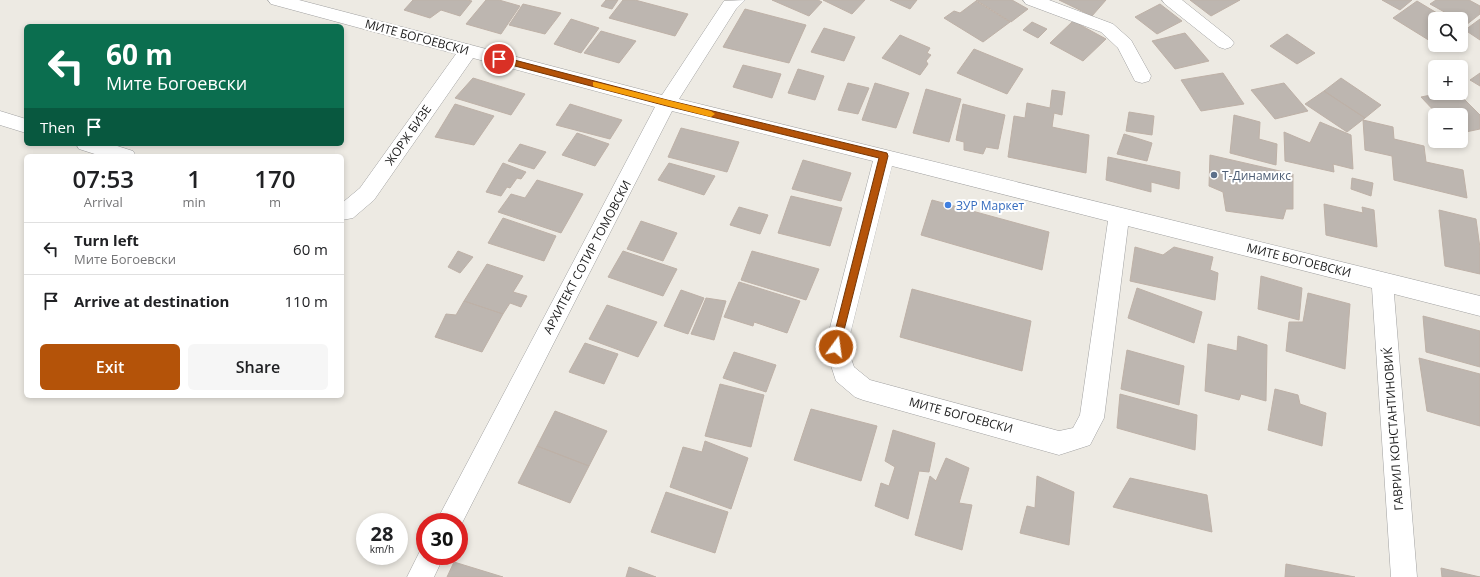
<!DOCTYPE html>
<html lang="en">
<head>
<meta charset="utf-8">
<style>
	body { margin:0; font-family:"Open Sans",sans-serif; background:#f6f6f6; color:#202124; height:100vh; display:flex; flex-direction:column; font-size:15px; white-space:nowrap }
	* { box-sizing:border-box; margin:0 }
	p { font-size:13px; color:#757577 }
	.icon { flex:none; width:22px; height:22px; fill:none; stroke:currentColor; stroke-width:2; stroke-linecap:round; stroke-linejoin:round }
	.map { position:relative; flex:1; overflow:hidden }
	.details { position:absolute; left:24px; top:154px; width:320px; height:244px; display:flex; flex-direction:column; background:#fff; border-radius:6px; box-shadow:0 2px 6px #0003 }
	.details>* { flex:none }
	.guide { position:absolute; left:24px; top:24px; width:320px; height:122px; border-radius:6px; box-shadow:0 2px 6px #0003; background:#0b6e4f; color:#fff; overflow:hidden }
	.buttons { position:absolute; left:1428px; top:12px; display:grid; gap:8px }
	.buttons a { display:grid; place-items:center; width:40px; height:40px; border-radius:6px; background:#fff; box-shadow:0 2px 6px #0003; font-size:20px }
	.speed { position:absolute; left:356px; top:513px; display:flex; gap:8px; font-size:20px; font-weight:700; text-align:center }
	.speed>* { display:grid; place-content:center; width:52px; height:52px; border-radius:50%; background:#fff; box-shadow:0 2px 6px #0003; line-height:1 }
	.speed small { font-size:10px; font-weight:400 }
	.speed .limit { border:6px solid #d22; background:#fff; color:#111 }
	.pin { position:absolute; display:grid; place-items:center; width:34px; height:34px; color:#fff; margin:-17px; border:2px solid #fff; border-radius:50%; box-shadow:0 1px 4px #0007 }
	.me { position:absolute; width:44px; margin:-22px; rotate:14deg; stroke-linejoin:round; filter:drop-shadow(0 0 3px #0008) }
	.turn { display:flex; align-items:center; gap:14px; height:84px; padding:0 16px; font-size:18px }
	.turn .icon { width:52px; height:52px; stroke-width:2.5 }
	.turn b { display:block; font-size:28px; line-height:34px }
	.then { display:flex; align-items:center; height:38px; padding:0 16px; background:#0003; gap:8px; font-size:15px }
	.eta { display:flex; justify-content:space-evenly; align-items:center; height:68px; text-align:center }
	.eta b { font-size:24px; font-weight:600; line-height:28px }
	.button { display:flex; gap:8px; margin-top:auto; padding:8px 16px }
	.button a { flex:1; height:46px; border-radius:6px; background:#b45309; color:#fff; font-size:16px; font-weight:600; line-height:46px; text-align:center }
	.button a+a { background:#f6f6f6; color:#202124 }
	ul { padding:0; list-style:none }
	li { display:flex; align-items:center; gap:12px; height:52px; padding:0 16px; border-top:1px solid #e0e0e0 }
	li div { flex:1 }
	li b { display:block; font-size:15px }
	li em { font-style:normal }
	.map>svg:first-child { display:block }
	.building { fill:#bdb6b0; stroke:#beb1a7 }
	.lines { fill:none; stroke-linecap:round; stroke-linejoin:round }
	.street-casing { stroke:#a1a1a1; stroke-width:1 }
	.street { fill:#fff; fill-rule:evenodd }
	.route { fill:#b45309; stroke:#753606 }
	.slow { fill:#f59e0b }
	.service-dot { fill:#5c6f8a; stroke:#fff; stroke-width:1.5 }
	.shop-dot { fill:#3f7fe0; stroke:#fff; stroke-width:1.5 }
	.labels { text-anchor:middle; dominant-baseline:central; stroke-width:4; stroke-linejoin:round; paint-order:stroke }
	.street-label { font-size:12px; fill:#1d1d1d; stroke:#fff }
	.service-label { font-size:12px; fill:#4e5e75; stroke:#fff; text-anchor:start }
	.shop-label { font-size:12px; fill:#366cbe; stroke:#fff; text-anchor:start }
</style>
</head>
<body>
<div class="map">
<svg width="1480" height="577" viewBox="0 0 1480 577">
	<rect width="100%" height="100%" fill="#edeae3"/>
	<path class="building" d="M413,0H467L472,1L460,16L441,10L430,18L404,10Z
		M486,0H499L520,6L501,34L466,24Z
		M606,0H618L612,9L601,6Z
		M623,0H635L688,14L675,36L609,18Z
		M772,0H818L822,2L809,16Z
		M823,0H865L852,14Z
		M890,0H917L910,9Z
		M976,0H1012L1028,9L1011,22Z
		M1059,0H1106L1092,16Z
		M1190,0H1240L1211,16Z
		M1382,0H1412L1400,10Z
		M1436,0H1469L1480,6V14L1466,25L1461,22V19H1457L1430,4Z
		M976,1L1010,22L983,42L944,18L954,11L960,13Z
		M1417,1L1447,19H1435V44L1393,18Z
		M523,4L561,13L545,34L509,25Z
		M1160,4L1182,21L1157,34L1135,17Z
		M745,9L806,25L789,63L723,47Z
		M571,19L599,28L581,53L554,44Z
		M1480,19V40L1465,30Z
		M1073,21L1106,39L1083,61L1050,43Z
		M1032,22L1047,29L1038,38L1023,30Z
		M824,28L855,37L844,61L811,52Z
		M601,31L636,41L619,63L584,53Z
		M1185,33L1209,61L1175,69L1152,41Z
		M1287,34L1315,53L1297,64L1270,46Z
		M900,35L930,48L927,53L931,55L926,61L928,64L920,75L882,58Z
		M974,49L1023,69L1007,94L957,73Z
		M743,65L781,74L772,98L733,87Z
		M798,69L824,76L815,100L788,93Z
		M1223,73L1244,104L1201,111L1181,80Z
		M1480,73V86L1470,80Z
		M473,78L525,94L511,115L455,98Z
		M1341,78L1381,105L1365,118L1324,91Z
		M848,83L869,88L858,114L838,110Z
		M875,83L909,93L896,128L862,120Z
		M1284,83L1308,111L1275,119L1251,90Z
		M926,89L961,99L949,142L913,133Z
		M1052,90L1065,92L1062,115L1054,113L1052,127L1089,135L1086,173L1008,157L1014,116L1025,118L1027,103L1050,108Z
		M1324,91L1365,118L1347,132L1305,104Z
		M1441,93H1458L1480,115V129L1461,133V115H1438L1421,97Z
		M455,104L494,116L474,145L435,137Z
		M570,104L622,120L610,139L556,125Z
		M963,104L1005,115L998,149L986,147L983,154L964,150V142L956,140Z
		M1129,112L1154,116L1152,135L1126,131Z
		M1234,115L1260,122L1259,139L1277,144L1276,165L1230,153Z
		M1363,120L1393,127L1394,139L1424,146L1426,162L1463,170L1467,198L1394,180L1392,156L1365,150Z
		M1320,122L1351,135L1353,169L1333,164L1334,172L1285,161L1284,132L1310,143Z
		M681,128L739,142L727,172L668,157Z
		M577,133L609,144L595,166L562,155Z
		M1124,134L1152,143L1147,161L1117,154Z
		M520,144L546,152L534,169L508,161Z
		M1210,155L1293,174V209H1286L1283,219L1226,211L1223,192L1209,186Z
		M1108,157L1180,172L1179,189L1151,182V192L1106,180Z
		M803,160L851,173L841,201L792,189Z
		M503,163L526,172L521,179L517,178L510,188L507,187L501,196L486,192Z
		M669,163L715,176L704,195L658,180Z
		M1352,178L1373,183L1371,196L1351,189Z
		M537,180L583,194L561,233L498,212L511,194L525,198Z
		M791,196L842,208L830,246L778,233Z
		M932,200L1049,232L1042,270L921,235Z
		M1324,204L1363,213L1362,207L1374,210L1377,247L1326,235Z
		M739,207L768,215L760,234L730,225Z
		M1439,210L1476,219L1480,248V274L1445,266Z
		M503,218L556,236L544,261L488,243Z
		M641,221L677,233L663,261L627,249Z
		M1135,247L1163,255L1174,247L1213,257L1210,270L1218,273L1215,300L1130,281Z
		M458,251L473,257L460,273L448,267Z
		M623,251L677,269L663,296L608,277Z
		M752,251L819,269L806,300L741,280Z
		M487,264L523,276L513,292L527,296L521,307L510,303L503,314L464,301Z
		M1261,276L1302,288L1299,320L1258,309Z
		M739,282L800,301L787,333L754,322L753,326L724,317Z
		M1137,288L1202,312L1194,343L1128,318Z
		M912,289L1031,321L1022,371L900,337Z
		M681,290L704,298L688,334L664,326Z
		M1308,293L1350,304L1345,369L1286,351L1289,322H1303Z
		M706,298L726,301L714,340L691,334Z
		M464,301L503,314L482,352L435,337L446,314L456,315Z
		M607,305L657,322L638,357L589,339Z
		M1423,316L1480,331V367L1426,352Z
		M1238,336L1267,345L1266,401L1241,394L1239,400L1205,391L1208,344L1237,351Z
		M585,343L618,354L604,384L569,372Z
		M1127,350L1184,366L1179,405L1121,389Z
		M734,352L776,365L766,392L723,378Z
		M1419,358L1480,374V426L1427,411Z
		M720,384L764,395L751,447L705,436Z
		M1275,389L1298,395L1300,404L1326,413L1322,446L1268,430Z
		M1120,394L1197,415L1195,450L1117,428Z
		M811,409L877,426L861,481L794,460Z
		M555,411L607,431L589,466L537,446Z
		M893,430L935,443L929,472L919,471L908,519L875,506L881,483L889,486L895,467L885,461Z
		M705,441L748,458L731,509L670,487L683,447L702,452Z
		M537,446L589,466L570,503L518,483Z
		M946,458L969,468L959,503L972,505L962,550L915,535L930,476L936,481Z
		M1037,476L1074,492L1069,545L1020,533L1027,506L1035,508Z
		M1130,478L1207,495L1212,532L1113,507Z
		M666,492L728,512L715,553L651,532Z
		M454,562L503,577H447Z
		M1286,564L1355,577H1285Z
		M629,567L656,577H626Z
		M1441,568L1480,577H1442Z"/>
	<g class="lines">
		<defs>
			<path id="street" d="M268,0H299L662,95L724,1L745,0L736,9L679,99L1480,296V316L1394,294L1417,577H1391L1372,288L1128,226L1104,418L1090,445L1059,455L863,400L855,397L836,381L825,347L873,161L672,111L459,529V522H436L655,107L473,58L374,200L353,218L342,220V203L360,188L456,54L271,4ZM892,166L1108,221L1080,415L1073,428L1059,431L870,380L854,367L847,347Z
				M1023,0H1049L1113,24L1131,40L1151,76L1149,81L1142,83L1135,81L1118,48L1101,32L1026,4Z
				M1162,0H1182L1231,39L1234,43L1231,47L1225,49L1219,47L1165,4Z
				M0,111L26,119V133L0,125Z
				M76,144H111L133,151L136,156H101L79,149Z
				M425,545V556H444L434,577H407L422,547Z"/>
		</defs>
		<use href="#street" class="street-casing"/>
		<use href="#street" class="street"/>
	</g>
	<path class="route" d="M499,56L667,100L887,153L888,156L839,350L836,352L832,350L831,347L879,158L667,106L496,61V57Z"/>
	<path class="slow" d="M593,82H595L711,111L715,114L711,117L595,87L593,86Z"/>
	<circle class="service-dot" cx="1214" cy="175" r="4"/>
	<circle class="shop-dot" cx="948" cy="205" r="4"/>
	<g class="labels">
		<g class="street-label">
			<text transform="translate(417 37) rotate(15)">МИТЕ БОГОЕВСКИ</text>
			<text transform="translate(408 135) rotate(-55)">ЖОРЖ БИЗЕ</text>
			<text transform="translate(587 257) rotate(-62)">АРХИТЕКТ СОТИР ТОМОВСКИ</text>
			<text transform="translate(1299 260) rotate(14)">МИТЕ БОГОЕВСКИ</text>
			<text transform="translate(961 415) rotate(15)">МИТЕ БОГОЕВСКИ</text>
			<text transform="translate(1393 429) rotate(-94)">ГАВРИЛ КОНСТАНТИНОВИЌ</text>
		</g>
		<g class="service-label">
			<text x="1222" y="175">Т-Динамикс</text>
		</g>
		<g class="shop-label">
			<text x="956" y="205">ЗУР Маркет</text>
		</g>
	</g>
</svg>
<div class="buttons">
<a><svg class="icon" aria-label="search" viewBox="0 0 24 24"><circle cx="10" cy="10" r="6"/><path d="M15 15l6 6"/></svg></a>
<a>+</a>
<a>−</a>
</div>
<div class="speed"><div>28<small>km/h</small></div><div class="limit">30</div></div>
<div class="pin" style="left:499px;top:59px;background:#d93025"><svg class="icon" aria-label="arrive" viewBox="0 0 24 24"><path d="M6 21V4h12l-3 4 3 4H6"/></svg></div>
<svg class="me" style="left:836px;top:347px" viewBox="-20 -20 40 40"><circle r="17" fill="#b45309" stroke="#fff" stroke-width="3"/><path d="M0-11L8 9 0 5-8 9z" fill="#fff"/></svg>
<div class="guide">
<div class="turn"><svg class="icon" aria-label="left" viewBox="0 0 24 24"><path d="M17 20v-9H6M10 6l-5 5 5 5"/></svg><div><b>60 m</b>Мите Богоевски</div></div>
<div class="then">Then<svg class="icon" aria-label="arrive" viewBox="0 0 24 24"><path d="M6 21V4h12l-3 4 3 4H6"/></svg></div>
</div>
<section class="details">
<div class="eta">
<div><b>07:53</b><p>Arrival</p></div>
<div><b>1</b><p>min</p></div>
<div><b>170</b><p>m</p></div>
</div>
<ul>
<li><svg class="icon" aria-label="left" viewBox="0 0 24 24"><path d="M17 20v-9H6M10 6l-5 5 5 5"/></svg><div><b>Turn left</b><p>Мите Богоевски</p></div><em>60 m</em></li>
<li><svg class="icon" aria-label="arrive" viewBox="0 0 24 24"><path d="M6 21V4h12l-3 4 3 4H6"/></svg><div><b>Arrive at destination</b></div><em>110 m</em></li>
</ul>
<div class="button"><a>Exit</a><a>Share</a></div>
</section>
</div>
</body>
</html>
